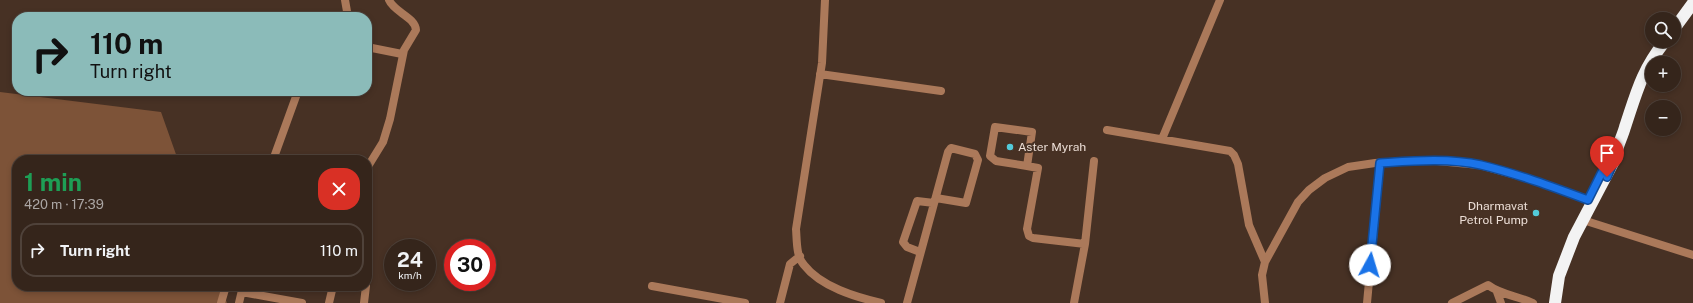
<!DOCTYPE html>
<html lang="en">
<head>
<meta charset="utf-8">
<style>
	body { margin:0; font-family:"Public Sans",sans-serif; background:#403128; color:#f1f3f6; height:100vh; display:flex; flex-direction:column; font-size:15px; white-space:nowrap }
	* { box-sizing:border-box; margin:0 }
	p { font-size:13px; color:#aaa5a3 }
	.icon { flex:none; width:22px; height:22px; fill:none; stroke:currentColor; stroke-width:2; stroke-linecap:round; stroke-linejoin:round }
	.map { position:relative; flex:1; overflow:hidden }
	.side { position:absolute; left:12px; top:155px; width:360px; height:136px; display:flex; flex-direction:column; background:#35251b; border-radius:16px; box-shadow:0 2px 6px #0003,0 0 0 1px #4f423a }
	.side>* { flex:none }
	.hud { position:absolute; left:12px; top:12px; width:360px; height:84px; border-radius:16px; box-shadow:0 2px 6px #0003,0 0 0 1px #4f423a; background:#8bbbb9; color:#111; overflow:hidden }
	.controls { position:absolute; left:1645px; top:12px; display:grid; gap:8px }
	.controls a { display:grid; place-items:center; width:36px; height:36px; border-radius:50%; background:#35251b; box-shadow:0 2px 6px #0003,0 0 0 1px #4f423a; font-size:20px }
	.speed { position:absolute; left:384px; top:239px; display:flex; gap:8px; font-size:20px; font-weight:700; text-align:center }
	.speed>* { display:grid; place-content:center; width:52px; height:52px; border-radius:50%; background:#35251b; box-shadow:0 2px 6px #0003,0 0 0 1px #4f423a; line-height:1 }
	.speed small { font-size:10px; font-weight:400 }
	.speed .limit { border:6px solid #d22; background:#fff; color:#111 }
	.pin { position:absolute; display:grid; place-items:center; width:34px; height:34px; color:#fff; margin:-41px -17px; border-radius:50% 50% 50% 0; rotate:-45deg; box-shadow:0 0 4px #0007 }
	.pin .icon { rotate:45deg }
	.me { position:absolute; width:44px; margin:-22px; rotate:6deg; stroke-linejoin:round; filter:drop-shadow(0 0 3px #0008) }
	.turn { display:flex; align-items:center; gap:14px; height:84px; padding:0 12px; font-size:18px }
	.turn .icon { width:52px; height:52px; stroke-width:2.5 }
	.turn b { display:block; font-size:28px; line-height:34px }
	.round { display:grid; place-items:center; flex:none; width:42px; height:42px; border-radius:16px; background:#403128 }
	.overview { display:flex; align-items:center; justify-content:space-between; height:68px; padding:0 12px }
	h1 { font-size:24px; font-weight:700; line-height:30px; color:#1e9e55 }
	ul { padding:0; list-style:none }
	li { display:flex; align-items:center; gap:12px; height:54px; margin:0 8px 6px; padding:0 4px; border:2px solid #4f423a; border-radius:16px }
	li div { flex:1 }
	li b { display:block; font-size:15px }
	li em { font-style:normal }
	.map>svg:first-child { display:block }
	.green { fill:#7d5338 }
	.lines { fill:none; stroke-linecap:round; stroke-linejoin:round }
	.minor { stroke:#ab795a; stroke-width:8 }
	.highway { stroke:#f3f3f3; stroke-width:12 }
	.route-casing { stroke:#114b97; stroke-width:10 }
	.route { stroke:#1a73e8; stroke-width:7 }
	.poi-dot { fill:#53cbda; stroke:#473124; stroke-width:1.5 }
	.labels { text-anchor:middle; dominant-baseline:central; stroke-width:4; stroke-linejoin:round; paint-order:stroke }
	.poi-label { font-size:12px; fill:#ebddd5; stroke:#473124; text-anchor:start }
</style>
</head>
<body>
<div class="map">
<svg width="1693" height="303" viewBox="0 0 1693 303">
	<rect width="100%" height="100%" fill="#473124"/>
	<path class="green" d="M0,92L161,112L178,160H17V286H221L227,303H0Z"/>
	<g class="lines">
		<path class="minor" d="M345,0L348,17
			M825,0L822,63L796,229C797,241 796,256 804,265C821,287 856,297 881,303
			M367,47L402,54L404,50
			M820,74L941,91
			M1107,130L1230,151L1234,155L1238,164L1249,225L1265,262
			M1162,139L1220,0
			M273,160L298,91
			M1027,166L996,161L990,156L995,127L1032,132L1027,166L1038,168L1027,229L1029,236L1033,238L1085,244L1074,303
			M367,168L383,142L390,119L404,50L416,30C415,17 394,12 389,0
			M1583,220L1693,255
			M1085,244L1094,161
			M920,252L907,247L903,242L917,201L934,203
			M367,276V280
			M652,286L745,303
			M242,292L302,303
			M1497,292L1501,303
			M221,303L226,286
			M239,303L243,286
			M329,303L333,286
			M364,303L366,286
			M780,303L790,264L800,256
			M907,303L948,152L951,148L975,154L978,160L966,203L936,198
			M1265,303L1262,275L1265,262L1298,202L1309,190L1325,178L1348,167L1375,163L1427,160L1479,165L1530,179L1594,202
			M1367,303L1380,163
			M1452,303L1488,285C1501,295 1518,296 1533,303"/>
		<path class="highway" d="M1674,29L1693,3
			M1555,303L1559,276L1574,237L1615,159C1616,148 1622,138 1625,127C1637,91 1641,72 1665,41"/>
	</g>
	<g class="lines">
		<defs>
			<path id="route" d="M1370,265L1380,163C1413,161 1448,158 1481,165C1518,174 1553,187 1588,200L1610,156L1616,151L1615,159L1607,177"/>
		</defs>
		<use href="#route" class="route-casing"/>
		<use href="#route" class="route"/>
	</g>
	<g class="poi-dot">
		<circle cx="1010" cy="147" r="4"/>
		<circle cx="1536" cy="213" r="4"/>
	</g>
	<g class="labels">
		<g class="poi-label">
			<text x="1018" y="147">Aster Myrah</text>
			<text x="1528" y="206" text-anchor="end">Dharmavat<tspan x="1528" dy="14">Petrol Pump</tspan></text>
		</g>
	</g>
</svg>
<div class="controls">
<a><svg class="icon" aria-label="search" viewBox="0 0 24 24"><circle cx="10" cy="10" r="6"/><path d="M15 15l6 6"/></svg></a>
<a>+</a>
<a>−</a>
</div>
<div class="speed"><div>24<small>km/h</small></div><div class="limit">30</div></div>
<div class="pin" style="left:1607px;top:177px;background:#d93025"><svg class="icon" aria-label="arrive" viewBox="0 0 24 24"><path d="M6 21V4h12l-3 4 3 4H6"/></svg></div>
<svg class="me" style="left:1370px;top:265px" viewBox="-20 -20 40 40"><circle r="19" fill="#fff"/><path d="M0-13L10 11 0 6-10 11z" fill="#1a73e8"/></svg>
<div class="hud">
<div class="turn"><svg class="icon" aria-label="right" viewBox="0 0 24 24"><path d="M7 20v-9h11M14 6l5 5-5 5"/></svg><div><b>110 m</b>Turn right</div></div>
</div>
<section class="side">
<div class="overview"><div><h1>1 min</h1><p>420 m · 17:39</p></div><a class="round" style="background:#d93025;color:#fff"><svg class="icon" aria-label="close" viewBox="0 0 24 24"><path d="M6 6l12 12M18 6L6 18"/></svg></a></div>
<ul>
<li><svg class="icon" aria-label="right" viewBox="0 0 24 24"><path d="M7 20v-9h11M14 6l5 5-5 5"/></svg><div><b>Turn right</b></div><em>110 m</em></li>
</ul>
</section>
</div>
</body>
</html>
